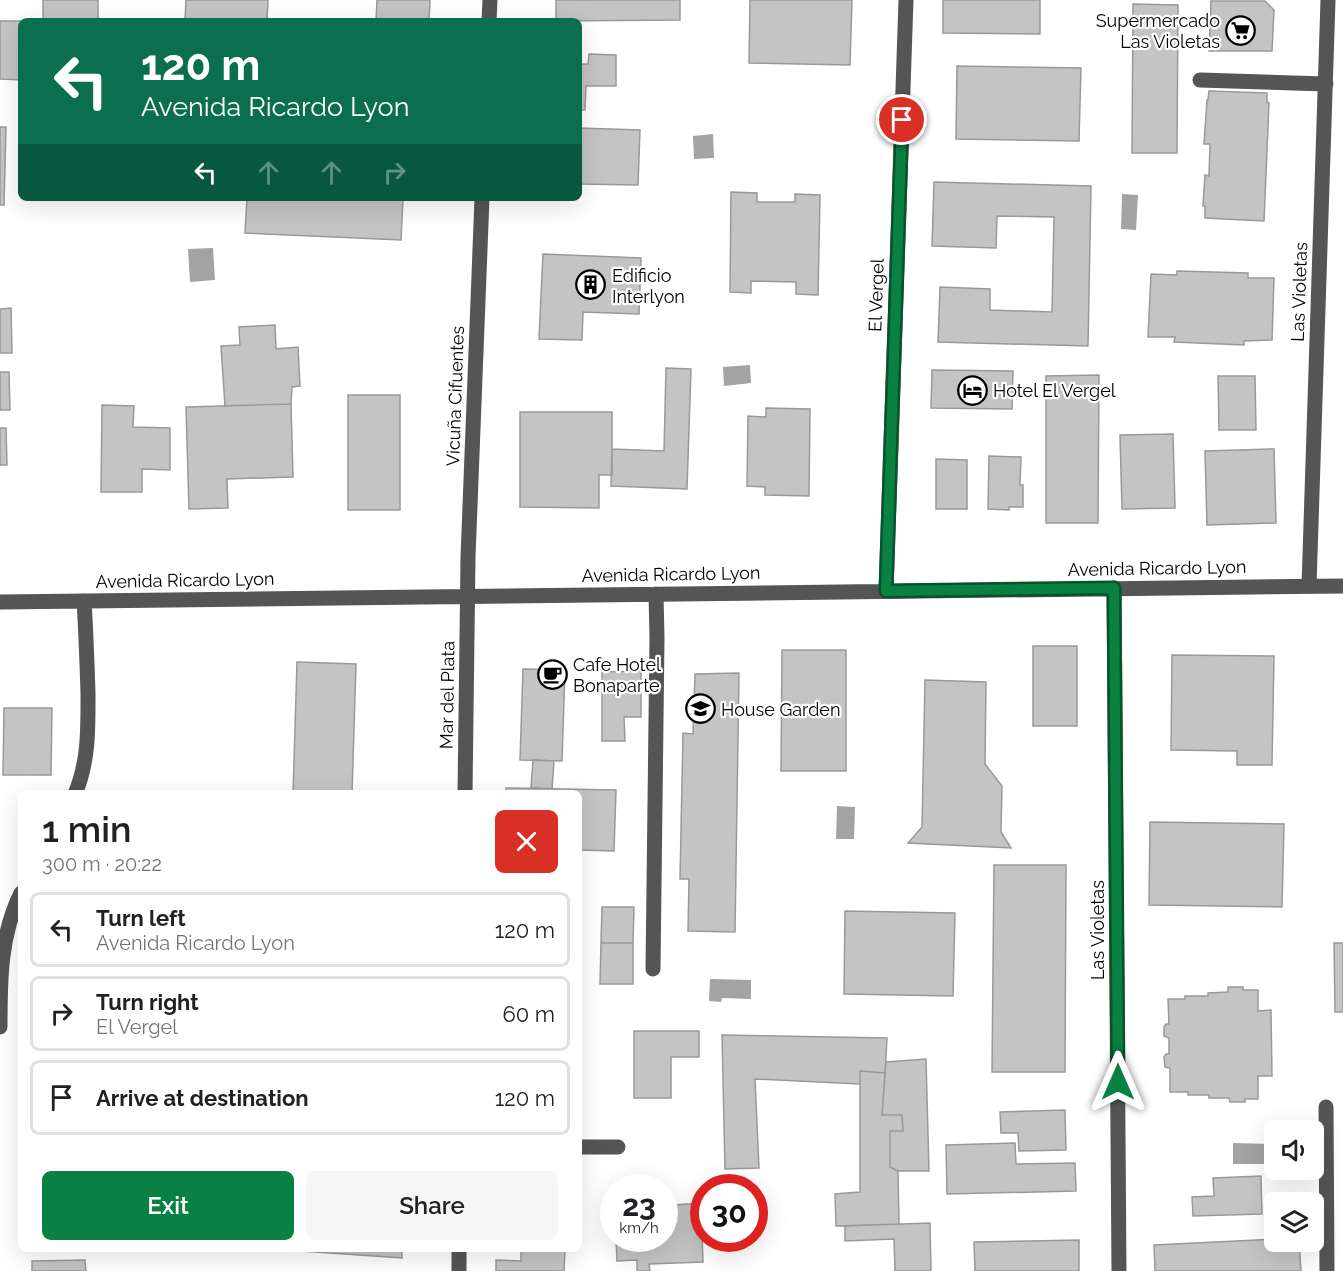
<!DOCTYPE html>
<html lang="en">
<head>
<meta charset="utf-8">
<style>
	body { margin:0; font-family:Raleway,sans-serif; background:#f6f6f6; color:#202124; height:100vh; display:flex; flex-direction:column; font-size:22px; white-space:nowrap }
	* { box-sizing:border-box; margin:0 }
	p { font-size:20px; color:#757577 }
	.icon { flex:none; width:33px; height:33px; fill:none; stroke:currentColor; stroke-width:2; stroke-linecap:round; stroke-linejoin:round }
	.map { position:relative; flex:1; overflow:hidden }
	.panel { position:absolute; left:18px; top:790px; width:564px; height:462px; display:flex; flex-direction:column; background:#fff; border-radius:9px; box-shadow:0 6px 24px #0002 }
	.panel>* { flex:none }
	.guide { position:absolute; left:18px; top:18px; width:564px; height:183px; border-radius:9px; box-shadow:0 6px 24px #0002; background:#0b6e4f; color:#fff; overflow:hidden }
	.fabs { position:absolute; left:1264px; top:1120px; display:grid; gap:12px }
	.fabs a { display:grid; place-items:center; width:60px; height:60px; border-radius:9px; background:#fff; box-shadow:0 6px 24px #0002; font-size:30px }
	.speed { position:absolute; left:600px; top:1174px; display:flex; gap:12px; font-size:30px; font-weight:700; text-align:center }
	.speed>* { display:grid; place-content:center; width:78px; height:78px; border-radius:50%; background:#fff; box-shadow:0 6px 24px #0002; line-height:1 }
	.speed small { font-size:15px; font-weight:400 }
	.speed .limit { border:9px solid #d22; background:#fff; color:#111 }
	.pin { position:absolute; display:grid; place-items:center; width:51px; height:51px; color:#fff; margin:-26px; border:3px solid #fff; border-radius:50%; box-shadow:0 2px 6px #0007 }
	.me { position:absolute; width:66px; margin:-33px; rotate:0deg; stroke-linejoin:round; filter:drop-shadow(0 0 4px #0008) }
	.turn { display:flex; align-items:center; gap:21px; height:126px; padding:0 24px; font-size:27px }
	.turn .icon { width:78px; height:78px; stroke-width:2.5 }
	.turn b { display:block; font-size:42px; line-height:51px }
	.lanes { display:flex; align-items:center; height:57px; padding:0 24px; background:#0003; justify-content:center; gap:30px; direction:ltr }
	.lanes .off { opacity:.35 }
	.round { display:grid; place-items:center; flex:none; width:63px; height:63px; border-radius:9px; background:#f6f6f6 }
	.head { display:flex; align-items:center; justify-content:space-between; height:102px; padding:0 24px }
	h1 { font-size:36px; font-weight:600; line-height:45px }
	.primary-button { display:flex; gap:12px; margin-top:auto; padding:12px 24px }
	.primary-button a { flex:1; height:69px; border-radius:9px; background:#0b8043; color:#fff; font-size:24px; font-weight:600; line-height:69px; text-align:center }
	.primary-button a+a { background:#f6f6f6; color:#202124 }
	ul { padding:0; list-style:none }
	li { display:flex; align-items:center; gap:18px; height:75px; margin:0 12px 9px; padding:0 12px; border:3px solid #e0e0e0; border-radius:9px }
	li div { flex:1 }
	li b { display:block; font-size:22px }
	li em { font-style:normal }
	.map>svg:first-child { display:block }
	.water { fill:#a3a3a3 }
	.building { fill:#c4c4c4; stroke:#999; stroke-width:1.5 }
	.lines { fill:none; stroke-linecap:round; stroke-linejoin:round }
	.minor { stroke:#555; stroke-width:15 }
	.route-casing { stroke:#07532c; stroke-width:15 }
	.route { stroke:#0b8043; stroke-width:10 }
	.labels { text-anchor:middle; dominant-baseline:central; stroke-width:4.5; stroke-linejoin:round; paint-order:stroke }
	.poi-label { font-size:18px; fill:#000; stroke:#fff; text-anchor:start }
	.street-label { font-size:18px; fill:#000; stroke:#fff }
</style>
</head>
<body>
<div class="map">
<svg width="1343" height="1271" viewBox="0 0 1343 1271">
	<rect width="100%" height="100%" fill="#fff"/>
	<path class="water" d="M713,134L714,158L694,159L693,136Z
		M1122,194L1138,195L1136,230L1121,229Z
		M213,248L215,280L190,282L188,249Z
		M750,365L751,383L724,386L723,367Z
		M837,806L855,807L854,839H836Z
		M710,979L751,980V999L722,998L721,1002L709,1001Z
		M1233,1143L1275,1144V1164H1233Z"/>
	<path class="building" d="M43,0H98V21H43Z
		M186,0H268L267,21H185Z
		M377,0H430L429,21H376Z
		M556,0H680V20L556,21Z
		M750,0H852L850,65L749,63Z
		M943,0H1040V34L943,33Z
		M1211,1H1265L1274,10L1272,51H1209Z
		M1133,4L1178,5L1177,153H1132Z
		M0,21H21V80L0,79Z
		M589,54L616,55V86H586L585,110H579V64H588Z
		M957,66L1081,68L1079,141L956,139Z
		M1209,91L1267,93V102L1269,103L1264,221L1205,218V206H1203L1205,175L1209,176L1210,144H1204L1207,100H1208Z
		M0,127H6L4,205H0Z
		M579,128L640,130L638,185L579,184Z
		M934,182L1091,186L1088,346L938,342L940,287L990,289V310L1052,312L1054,217L997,216L996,248L932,246Z
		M731,192L757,193V202H795V194L820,195L818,295L796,294V282L751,281V293L730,292Z
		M247,198H403L401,240L245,233Z
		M543,254L641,258L639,314L583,312L582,340L539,339Z
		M1177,271L1248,273V278H1274L1272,340L1244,341V345L1174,342L1175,337H1148L1151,274L1177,275Z
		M11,308L12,353H0V309Z
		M275,325L276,349L298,347L300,386L292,387L291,404L225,406L221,346L240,345L239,327Z
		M666,368L691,369L687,489L611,486L612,449L664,451Z
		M932,370L1013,371L1012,409L931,408Z
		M0,372H9L10,410H0Z
		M1099,375L1098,523H1046V376Z
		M1218,376H1255L1256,430H1219Z
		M348,395H400V510H348Z
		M291,404L293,477L227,479L228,508L189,509L186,407Z
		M102,405L134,406L133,427L170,428V470L142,469V492H101Z
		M766,408L810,409L809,496L765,495V487L747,486L748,416L766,417Z
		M520,412H612V475H599V508L520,507Z
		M0,428H6L7,465H0Z
		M1173,434L1175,508L1122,509L1120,435Z
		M1274,449L1276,523L1207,525L1205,451Z
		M989,456L1021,457L1020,485H1023V507H1009V510L988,509Z
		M936,459L967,460V509H936Z
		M1033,646H1077V726H1033Z
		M782,650H846V771H781Z
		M1172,655L1274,656L1272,765H1237V751L1171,750Z
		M297,662L356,664L352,794H293Z
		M523,669L565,670L562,761L520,760Z
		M641,671V717H624L625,741H602V672Z
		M739,673L735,932L688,931L689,879H680L683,733L693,734L695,674Z
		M925,680L986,682L985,764L1002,786L1001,832L1011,848L908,843L922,827Z
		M4,708H52L51,775H3Z
		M533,760L554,761L552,789L531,788Z
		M506,788L616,790L614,851L579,850V794H506Z
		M1150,822L1284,824L1282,907L1149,905Z
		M994,865H1066L1065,1072H992Z
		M602,907H634L633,943H601Z
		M845,911L955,913L953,996L844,994Z
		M601,943H633V984H600Z
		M1334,943H1343V1012H1335Z
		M1228,987H1243V990H1258V1011L1271,1010L1272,1076H1258V1099H1245V1102H1230L1229,1098H1209V1095H1188V1092H1170V1068L1165,1067L1164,1057L1166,1054H1169V1038L1164,1036V1027L1166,1024H1169L1168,999H1185V996H1208V993L1228,992Z
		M634,1031H699V1057H671V1098H634Z
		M722,1035L887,1038L885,1073L860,1071V1084L755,1079L759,1168L725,1169Z
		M926,1059L929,1171H898L890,1167V1131H903L902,1115H882L886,1062Z
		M860,1071L885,1073L882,1115H902L903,1131H890V1167L898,1171L899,1224L836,1226L835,1194L860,1192Z
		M1065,1110L1066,1150L1019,1151L1018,1133H1001L1000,1112Z
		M1015,1143L1016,1164L1075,1163L1076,1191L947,1194L946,1145Z
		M1261,1176L1262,1214L1193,1216L1192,1197L1214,1196L1213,1178Z
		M701,1203L703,1262L649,1264L650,1271H637V1260L617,1261L616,1239H664V1224H676L675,1205Z
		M930,1223L931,1271H895L894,1239L845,1241V1226Z
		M1275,1239V1242H1299L1301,1271H1155L1154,1245Z
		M1079,1240V1271H975L974,1242Z
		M286,1250H402V1258Z
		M521,1250H565L564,1271H496V1260L521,1261Z
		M85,1260L86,1271H32V1261Z"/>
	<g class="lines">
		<path class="minor" d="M489,21L490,0
			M1200,80L1326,84
			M1309,586L1328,0
			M1114,588L1119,1271
			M886,591L906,0
			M0,602L1343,586
			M75,794C89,761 88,728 88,693C87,662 86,632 84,601
			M465,794L468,557L482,198
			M653,969L657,638L656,594
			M0,1027C0,981 0,935 21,893
			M1326,1107L1327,1271
			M579,1147H618
			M459,1271V1250"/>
	</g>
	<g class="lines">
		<defs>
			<path id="route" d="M902,120L886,591L1114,588L1118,1082"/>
		</defs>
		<use href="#route" class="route-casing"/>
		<use href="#route" class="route"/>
	</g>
	<defs>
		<symbol id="supermarket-ring" viewBox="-11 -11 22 22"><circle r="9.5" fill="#fff" stroke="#000" stroke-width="1.5"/><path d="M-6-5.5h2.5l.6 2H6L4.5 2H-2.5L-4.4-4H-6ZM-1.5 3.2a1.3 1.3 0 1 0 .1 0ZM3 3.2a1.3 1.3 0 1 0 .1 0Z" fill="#000"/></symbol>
		<symbol id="building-ring" viewBox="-11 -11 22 22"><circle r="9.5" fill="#fff" stroke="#000" stroke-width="1.5"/><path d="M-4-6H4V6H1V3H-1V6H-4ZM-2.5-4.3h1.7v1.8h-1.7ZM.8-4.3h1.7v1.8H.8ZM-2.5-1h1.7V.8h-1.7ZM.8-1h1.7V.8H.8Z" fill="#000"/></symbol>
		<symbol id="hotel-ring" viewBox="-11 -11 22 22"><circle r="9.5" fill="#fff" stroke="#000" stroke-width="1.5"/><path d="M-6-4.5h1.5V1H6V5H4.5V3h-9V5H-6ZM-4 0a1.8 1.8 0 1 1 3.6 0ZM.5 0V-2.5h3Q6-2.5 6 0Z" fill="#000"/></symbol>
		<symbol id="cafe-ring" viewBox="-11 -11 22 22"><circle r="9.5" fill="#fff" stroke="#000" stroke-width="1.5"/><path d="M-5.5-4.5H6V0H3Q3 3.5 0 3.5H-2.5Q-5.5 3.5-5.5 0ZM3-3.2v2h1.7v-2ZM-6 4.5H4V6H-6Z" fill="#000"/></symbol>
		<symbol id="school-ring" viewBox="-11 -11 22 22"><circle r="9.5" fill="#fff" stroke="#000" stroke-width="1.5"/><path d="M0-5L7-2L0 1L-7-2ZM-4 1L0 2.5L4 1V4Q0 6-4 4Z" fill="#000"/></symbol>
	</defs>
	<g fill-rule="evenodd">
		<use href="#supermarket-ring" x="1224" y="14" width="33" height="33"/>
		<use href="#building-ring" x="574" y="268" width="33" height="33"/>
		<use href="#hotel-ring" x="956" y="374" width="33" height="33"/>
		<use href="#cafe-ring" x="536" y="658" width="33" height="33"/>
		<use href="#school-ring" x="684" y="692" width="33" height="33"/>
	</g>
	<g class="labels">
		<g class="poi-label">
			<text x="1220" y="20" text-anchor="end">Supermercado<tspan x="1220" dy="21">Las Violetas</tspan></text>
			<text x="612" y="275">Edificio<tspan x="612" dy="21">Interlyon</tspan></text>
			<text x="993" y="390">Hotel El Vergel</text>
			<text x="573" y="664">Cafe Hotel<tspan x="573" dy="21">Bonaparte</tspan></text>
			<text x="721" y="709">House Garden</text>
		</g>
		<g class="street-label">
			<text transform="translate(1299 292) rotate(-88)">Las Violetas</text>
			<text transform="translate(876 295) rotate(-88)">El Vergel</text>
			<text transform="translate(455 396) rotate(-88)">Vicuña Cifuentes</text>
			<text transform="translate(1157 568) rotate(-1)">Avenida Ricardo Lyon</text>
			<text transform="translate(671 574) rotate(-1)">Avenida Ricardo Lyon</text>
			<text transform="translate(185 580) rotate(-1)">Avenida Ricardo Lyon</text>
			<text transform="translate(447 695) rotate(-89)">Mar del Plata</text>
			<text transform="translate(1097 930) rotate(-90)">Las Violetas</text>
		</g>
	</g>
</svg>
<div class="fabs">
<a><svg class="icon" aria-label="sound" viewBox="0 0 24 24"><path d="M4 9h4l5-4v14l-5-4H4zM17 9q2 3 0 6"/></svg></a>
<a><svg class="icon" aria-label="layers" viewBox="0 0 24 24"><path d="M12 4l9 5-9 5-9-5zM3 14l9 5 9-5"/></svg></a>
</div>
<div class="speed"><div>23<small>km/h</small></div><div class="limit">30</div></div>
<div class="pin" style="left:902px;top:120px;background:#d93025"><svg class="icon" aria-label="arrive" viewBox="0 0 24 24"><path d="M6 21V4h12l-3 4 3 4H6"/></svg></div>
<svg class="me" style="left:1118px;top:1082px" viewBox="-20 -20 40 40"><path d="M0-17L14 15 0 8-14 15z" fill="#0b8043" stroke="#fff" stroke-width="4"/></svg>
<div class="guide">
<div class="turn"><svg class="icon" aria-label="left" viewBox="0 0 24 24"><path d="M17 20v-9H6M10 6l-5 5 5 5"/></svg><div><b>120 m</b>Avenida Ricardo Lyon</div></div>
<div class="lanes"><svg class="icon" aria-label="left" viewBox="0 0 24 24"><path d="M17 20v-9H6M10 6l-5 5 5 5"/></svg><svg class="icon off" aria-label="ahead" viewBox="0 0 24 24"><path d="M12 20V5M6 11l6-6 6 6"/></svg><svg class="icon off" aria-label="ahead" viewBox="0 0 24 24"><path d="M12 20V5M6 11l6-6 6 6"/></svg><svg class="icon off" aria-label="right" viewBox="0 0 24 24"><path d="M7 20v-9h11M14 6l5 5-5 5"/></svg></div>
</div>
<section class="panel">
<div class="head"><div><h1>1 min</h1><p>300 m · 20:22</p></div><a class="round" style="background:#d93025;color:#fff"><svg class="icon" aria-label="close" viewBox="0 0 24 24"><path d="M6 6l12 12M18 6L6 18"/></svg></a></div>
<ul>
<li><svg class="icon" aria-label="left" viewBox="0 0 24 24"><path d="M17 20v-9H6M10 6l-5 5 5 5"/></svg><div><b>Turn left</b><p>Avenida Ricardo Lyon</p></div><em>120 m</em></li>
<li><svg class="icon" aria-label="right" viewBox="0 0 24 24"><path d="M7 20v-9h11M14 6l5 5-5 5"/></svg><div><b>Turn right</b><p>El Vergel</p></div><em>60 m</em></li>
<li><svg class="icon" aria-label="arrive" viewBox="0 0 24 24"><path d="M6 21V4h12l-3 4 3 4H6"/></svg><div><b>Arrive at destination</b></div><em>120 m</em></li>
</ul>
<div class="primary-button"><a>Exit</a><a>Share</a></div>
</section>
</div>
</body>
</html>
